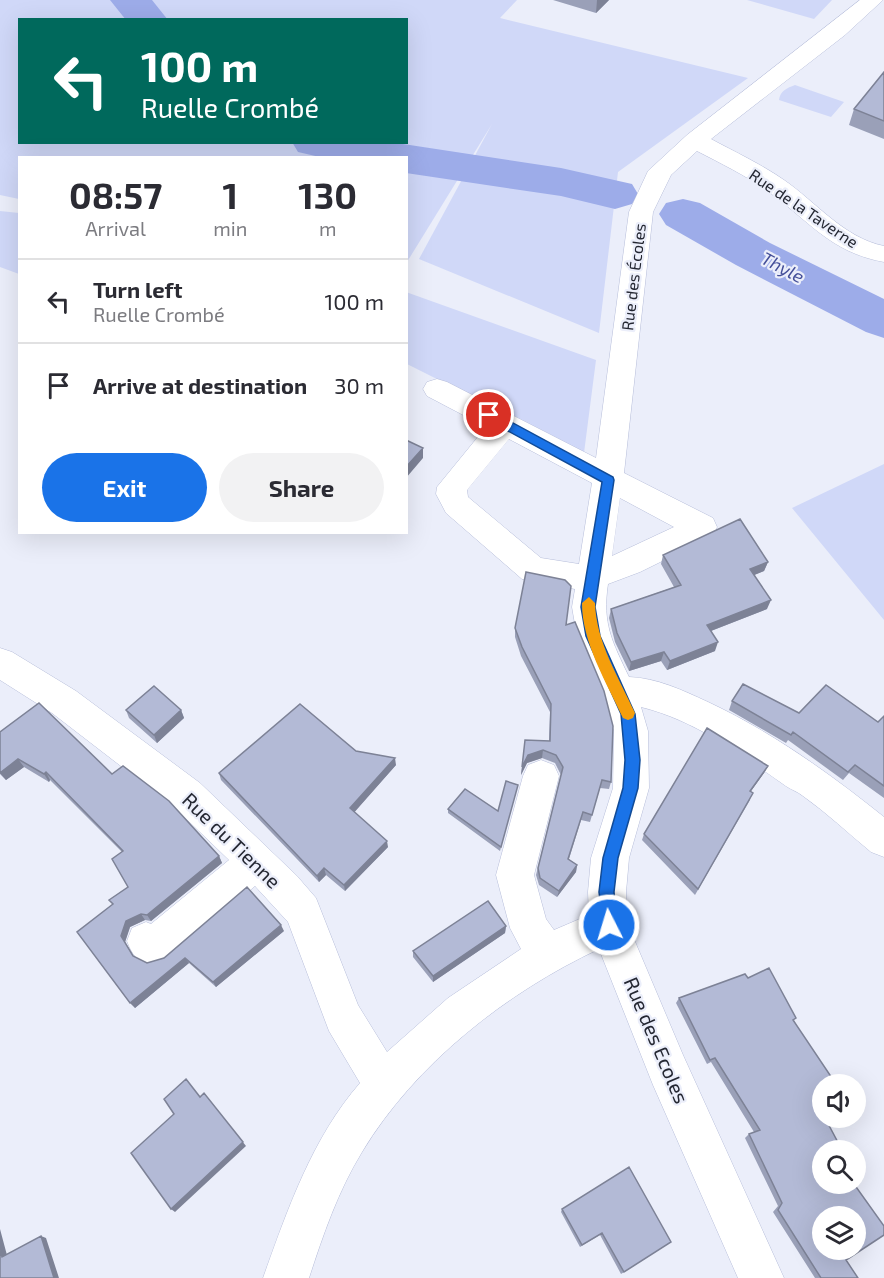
<!DOCTYPE html>
<html lang="en">
<head>
<meta charset="utf-8">
<style>
	body { margin:0; font-family:"Exo 2",sans-serif; background:#f2f2f3; color:#2b2b33; height:100vh; display:flex; flex-direction:column; font-size:22px; white-space:nowrap }
	* { box-sizing:border-box; margin:0 }
	p { font-size:20px; color:#7c7c81 }
	.icon { flex:none; width:33px; height:33px; fill:none; stroke:currentColor; stroke-width:2; stroke-linecap:round; stroke-linejoin:round }
	.map { position:relative; flex:1; overflow:hidden }
	.drawer { position:absolute; left:18px; top:156px; width:390px; height:378px; display:flex; flex-direction:column; background:#fff; border-radius:0px; box-shadow:0 6px 24px #0002 }
	.drawer>* { flex:none }
	.banner { position:absolute; left:18px; top:18px; width:390px; height:126px; border-radius:0px; box-shadow:0 6px 24px #0002; background:#00695c; color:#fff; overflow:hidden }
	.controls { position:absolute; left:812px; top:1074px; display:grid; gap:12px }
	.controls a { display:grid; place-items:center; width:54px; height:54px; border-radius:50%; background:#fff; box-shadow:0 6px 24px #0002; font-size:30px }
	.pin { position:absolute; display:grid; place-items:center; width:51px; height:51px; color:#fff; margin:-26px; border:3px solid #fff; border-radius:50%; box-shadow:0 2px 6px #0007 }
	.me { position:absolute; width:66px; margin:-33px; rotate:355deg; stroke-linejoin:round; filter:drop-shadow(0 0 4px #0008) }
	.turn { display:flex; align-items:center; gap:21px; height:126px; padding:0 24px; font-size:27px }
	.turn .icon { width:78px; height:78px; stroke-width:2.5 }
	.turn b { display:block; font-size:42px; line-height:51px }
	.eta { display:flex; justify-content:space-evenly; align-items:center; height:102px; text-align:center }
	.eta b { font-size:36px; font-weight:700; line-height:42px }
	.action { display:flex; gap:12px; margin-top:auto; padding:12px 24px }
	.action a { flex:1; height:69px; border-radius:36px; background:#1a73e8; color:#fff; font-size:24px; font-weight:700; line-height:69px; text-align:center }
	.action a+a { background:#f2f2f3; color:#2b2b33 }
	ul { padding:0; list-style:none }
	li { display:flex; align-items:center; gap:18px; height:84px; padding:0 24px; border-top:2px solid #e1e1e2 }
	li div { flex:1 }
	li b { display:block; font-size:22px }
	li em { font-style:normal }
	.map>svg:first-child { display:block }
	.green { fill:#d0d8f8; fill-rule:evenodd }
	.lines { fill:none; stroke-linecap:round; stroke-linejoin:round }
	.river { fill:#9dace9; fill-rule:evenodd }
	.minor-casing { stroke:#b7beda; stroke-width:1 }
	.minor { fill:#fff; fill-rule:evenodd }
	.wall { fill:#9aa0b8 }
	.shaded-wall { fill:#7d8296 }
	.building { fill:#b3bad6; stroke:#7d8296; stroke-width:1.5; fill-rule:evenodd }
	.route { fill:#1a73e8; stroke:#114b97; stroke-width:1.5 }
	.slow { fill:#f59e0b }
	.labels { text-anchor:middle; dominant-baseline:central; stroke-width:4.5; stroke-linejoin:round; paint-order:stroke }
	.far-street-label { font-size:16px; fill:#242732; stroke:#ebeefa }
	.far-water-label { font-size:18px; font-style:italic; fill:#444f99; stroke:#ebeefa }
	.street-label { font-size:20px; fill:#242732; stroke:#ebeefa }
</style>
</head>
<body>
<div class="map">
<svg width="884" height="1278" viewBox="0 0 884 1278">
	<rect width="100%" height="100%" fill="#ebeefa"/>
	<path class="green" d="M0,0H517L500,18L748,78L618,172L599,333L419,259L492,124L407,262L406,158H20L19,199L0,195ZM20,20H406V142H20Z
		M747,0H832L814,19Z
		M795,85L844,102L831,117L779,100C780,91 787,88 795,85Z
		M0,211L19,213V274L0,267Z
		M406,292L596,360L584,453L407,364Z
		M884,464V620L792,508Z"/>
	<g class="lines">
		<path class="river" d="M110,0H152L168,20H126Z
			M292,142H390L561,168L632,184L638,194L632,204L615,209L561,196L406,173V158H324L298,152Z
			M683,199L700,203L770,243L884,299V338L866,332L736,265L666,225L659,214L666,203Z"/>
		<defs>
			<path id="minor" d="M860,0H883L845,35L711,139C735,152 761,164 784,180C816,202 844,238 884,246V262C829,252 809,220 766,190C745,175 720,163 697,151L671,175L653,212L624,473L713,518L717,527L713,536L640,572L608,584C602,624 612,641 629,677C657,678 682,690 708,702C772,732 829,773 884,817V857L871,852C848,833 827,813 803,796C797,791 789,789 783,784C739,753 694,720 641,707L648,731L649,788L629,858L626,892L628,925L683,1055L784,1278H738L653,1085L599,949C507,992 415,1064 362,1152C338,1191 323,1235 309,1278H263C287,1211 312,1138 360,1083L329,1031L288,922L255,886L166,962L152,967C137,961 133,956 127,941L132,928L146,922L151,924L229,860L174,807L52,713L0,680V648L12,652L76,691L200,783L297,876L316,898L358,1005L387,1052L448,998L521,949L510,928L496,875L523,776L528,765L541,760L554,765L559,776L534,875L546,919L554,930L589,915L588,892L591,858L613,788L614,731L602,691L577,636L572,607L575,589L522,579L446,513L436,494L437,487L486,427L427,396L423,389L427,382L437,379L447,382L596,458L629,212L648,171L687,135ZM509,439L592,483L579,564L541,558L468,497L467,490ZM620,498L674,527L612,556Z"/>
		</defs>
		<use href="#minor" class="minor-casing"/>
		<use href="#minor" class="minor"/>
	</g>
	<path class="wall" d="M553,0H609L596,13Z
		M884,72V139L849,125L854,109Z
		M663,555L768,562L764,571L754,575L767,609L711,631L715,651L667,670L661,661L629,671L615,642L609,618L611,609L674,587L661,564Z
		M566,625L611,782L609,789L600,788L590,822L581,820L569,859L577,865L576,872L557,897L539,885L536,875L561,775L555,763L542,758L527,763L521,775L525,740L549,741L550,712L521,656L515,637V628Z
		M732,701L799,713L878,722L884,716V798L849,773L843,780L788,740L786,743L729,710Z
		M126,710H181L184,718L157,743L129,718Z
		M0,732L112,774L219,856L222,863L151,921L145,920L130,927L125,942L134,957L147,963L284,931L216,987L189,963L135,1008L112,905L128,887L122,852L50,780L49,782L24,767L6,780L0,774Z
		M356,751L396,765L354,812L388,847L345,891L326,875L319,882L221,780L219,773Z
		M768,766L764,773L751,791L750,800L695,895L642,840L644,834Z
		M517,789L500,851L448,813V809L498,811Z
		M506,926L505,933L433,982L413,957V951Z
		M748,978L794,1020L822,1084V1150L846,1260L858,1278H815L773,1212L778,1206L745,1138L749,1134L754,1132L711,1062L707,1064L676,1003L679,998Z
		M562,1209L671,1242L621,1274L600,1235L580,1247L561,1212Z"/>
	<path class="shaded-wall" d="M597,0H609L596,13Z
		M423,448V458L406,478V467Z
		M768,562L764,571L747,578L750,569Z
		M771,600L767,609L703,634L707,625Z
		M718,642L715,651L667,670L670,661Z
		M664,652L661,661L629,671L631,662Z
		M181,710L184,718L157,743L154,735Z
		M543,750L542,758L527,763L521,775L522,767L528,755Z
		M395,758L396,765L352,815L350,808Z
		M18,759L24,767L6,780L0,773Z
		M768,766L764,773L746,798L750,791Z
		M46,772L50,780L49,782L44,774Z
		M387,841L388,847L345,891L344,885Z
		M219,856L222,863L151,921L147,915Z
		M577,865L576,872L557,897L559,891Z
		M324,868L326,875L319,882L317,876Z
		M141,914L145,920L130,927L125,942L138,962L121,936L126,921Z
		M281,925L284,931L216,987L213,982Z
		M506,926L505,933L433,982V976Z
		M185,958L189,963L135,1008L130,1003Z
		M204,1093L246,1146L175,1212L171,1209Z
		M0,1229L8,1259L2,1257L0,1250Z
		M41,1236L46,1238L59,1278H54Z"/>
	<path class="building" d="M884,72V121L854,109Z
		M406,440L423,448L406,467Z
		M740,519L768,562L750,569L771,600L707,625L718,642L670,661L664,652L631,662L617,633L611,609L681,585L663,555Z
		M526,572L565,580L571,586L566,625L575,622L604,691L613,726L611,782L602,780L592,815L583,812L568,859L577,865L559,891L540,878L538,868L563,767L556,755L543,750L528,755L522,767L525,740L550,741L551,704L522,647L515,628Z
		M743,684L799,713L826,685L878,722L884,716V786L855,765L848,772L793,732L791,735L732,701Z
		M154,686L181,710L154,735L126,710Z
		M39,703L112,774L123,766L169,801L219,856L147,915L141,914L126,921L121,936L133,956L147,963L164,958L247,887L281,925L213,982L185,958L130,1003L77,932L113,904L109,900L128,887L112,859L123,851L46,772L44,774L18,759L0,773V732Z
		M300,704L356,751L395,758L350,808L387,841L344,885L324,868L317,876L219,773Z
		M707,728L768,766L750,791L753,793L698,889L644,834Z
		M506,781L518,785L501,847L448,809L465,789L498,811Z
		M488,901L506,926L433,976L413,951Z
		M769,968L796,1018L793,1020L836,1084H822V1118H825L842,1150H822V1184H854L884,1226V1235L846,1260L858,1278H821L778,1210L782,1203L749,1134L760,1130L715,1058L710,1060L679,998L745,974L748,978ZM822,1216H855V1250H822Z
		M186,1079L200,1097L204,1093L243,1142L171,1209L131,1153L174,1114L164,1099Z
		M629,1167L671,1242L624,1272L602,1233L582,1245L562,1209Z
		M41,1236L54,1278H0V1250L2,1257Z"/>
	<path class="route" d="M489,410L613,477L614,480L595,607L600,636L635,714L640,760L638,788L618,858L614,892L617,925L615,930L609,933L604,930L599,892L603,858L623,788L625,760L621,714L586,636L581,607L602,482L484,418L483,415Z"/>
	<path class="slow" d="M589,597L595,603C596,642 619,678 635,713L633,718L628,720L623,718C606,682 582,642 582,603Z"/>
	<g class="labels">
		<g class="far-street-label">
			<text transform="translate(804 208) rotate(34)">Rue de la Taverne</text>
			<text transform="translate(633 277) rotate(-83)">Rue des Écoles</text>
		</g>
		<g class="far-water-label">
			<text transform="translate(783 267) rotate(28)">Thyle</text>
		</g>
		<g class="street-label">
			<text transform="translate(232 840) rotate(44)">Rue du Tienne</text>
			<text transform="translate(657 1040) rotate(67)">Rue des Ecoles</text>
		</g>
	</g>
</svg>
<div class="controls">
<a><svg class="icon" aria-label="sound" viewBox="0 0 24 24"><path d="M4 9h4l5-4v14l-5-4H4zM17 9q2 3 0 6"/></svg></a>
<a><svg class="icon" aria-label="search" viewBox="0 0 24 24"><circle cx="10" cy="10" r="6"/><path d="M15 15l6 6"/></svg></a>
<a><svg class="icon" aria-label="layers" viewBox="0 0 24 24"><path d="M12 4l9 5-9 5-9-5zM3 14l9 5 9-5"/></svg></a>
</div>
<div class="pin" style="left:489px;top:415px;background:#d93025"><svg class="icon" aria-label="arrive" viewBox="0 0 24 24"><path d="M6 21V4h12l-3 4 3 4H6"/></svg></div>
<svg class="me" style="left:609px;top:925px" viewBox="-20 -20 40 40"><circle r="17" fill="#1a73e8" stroke="#fff" stroke-width="3"/><path d="M0-11L8 9 0 5-8 9z" fill="#fff"/></svg>
<div class="banner">
<div class="turn"><svg class="icon" aria-label="left" viewBox="0 0 24 24"><path d="M17 20v-9H6M10 6l-5 5 5 5"/></svg><div><b>100 m</b>Ruelle Crombé</div></div>
</div>
<section class="drawer">
<div class="eta">
<div><b>08:57</b><p>Arrival</p></div>
<div><b>1</b><p>min</p></div>
<div><b>130</b><p>m</p></div>
</div>
<ul>
<li><svg class="icon" aria-label="left" viewBox="0 0 24 24"><path d="M17 20v-9H6M10 6l-5 5 5 5"/></svg><div><b>Turn left</b><p>Ruelle Crombé</p></div><em>100 m</em></li>
<li><svg class="icon" aria-label="arrive" viewBox="0 0 24 24"><path d="M6 21V4h12l-3 4 3 4H6"/></svg><div><b>Arrive at destination</b></div><em>30 m</em></li>
</ul>
<div class="action"><a>Exit</a><a>Share</a></div>
</section>
</div>
</body>
</html>
